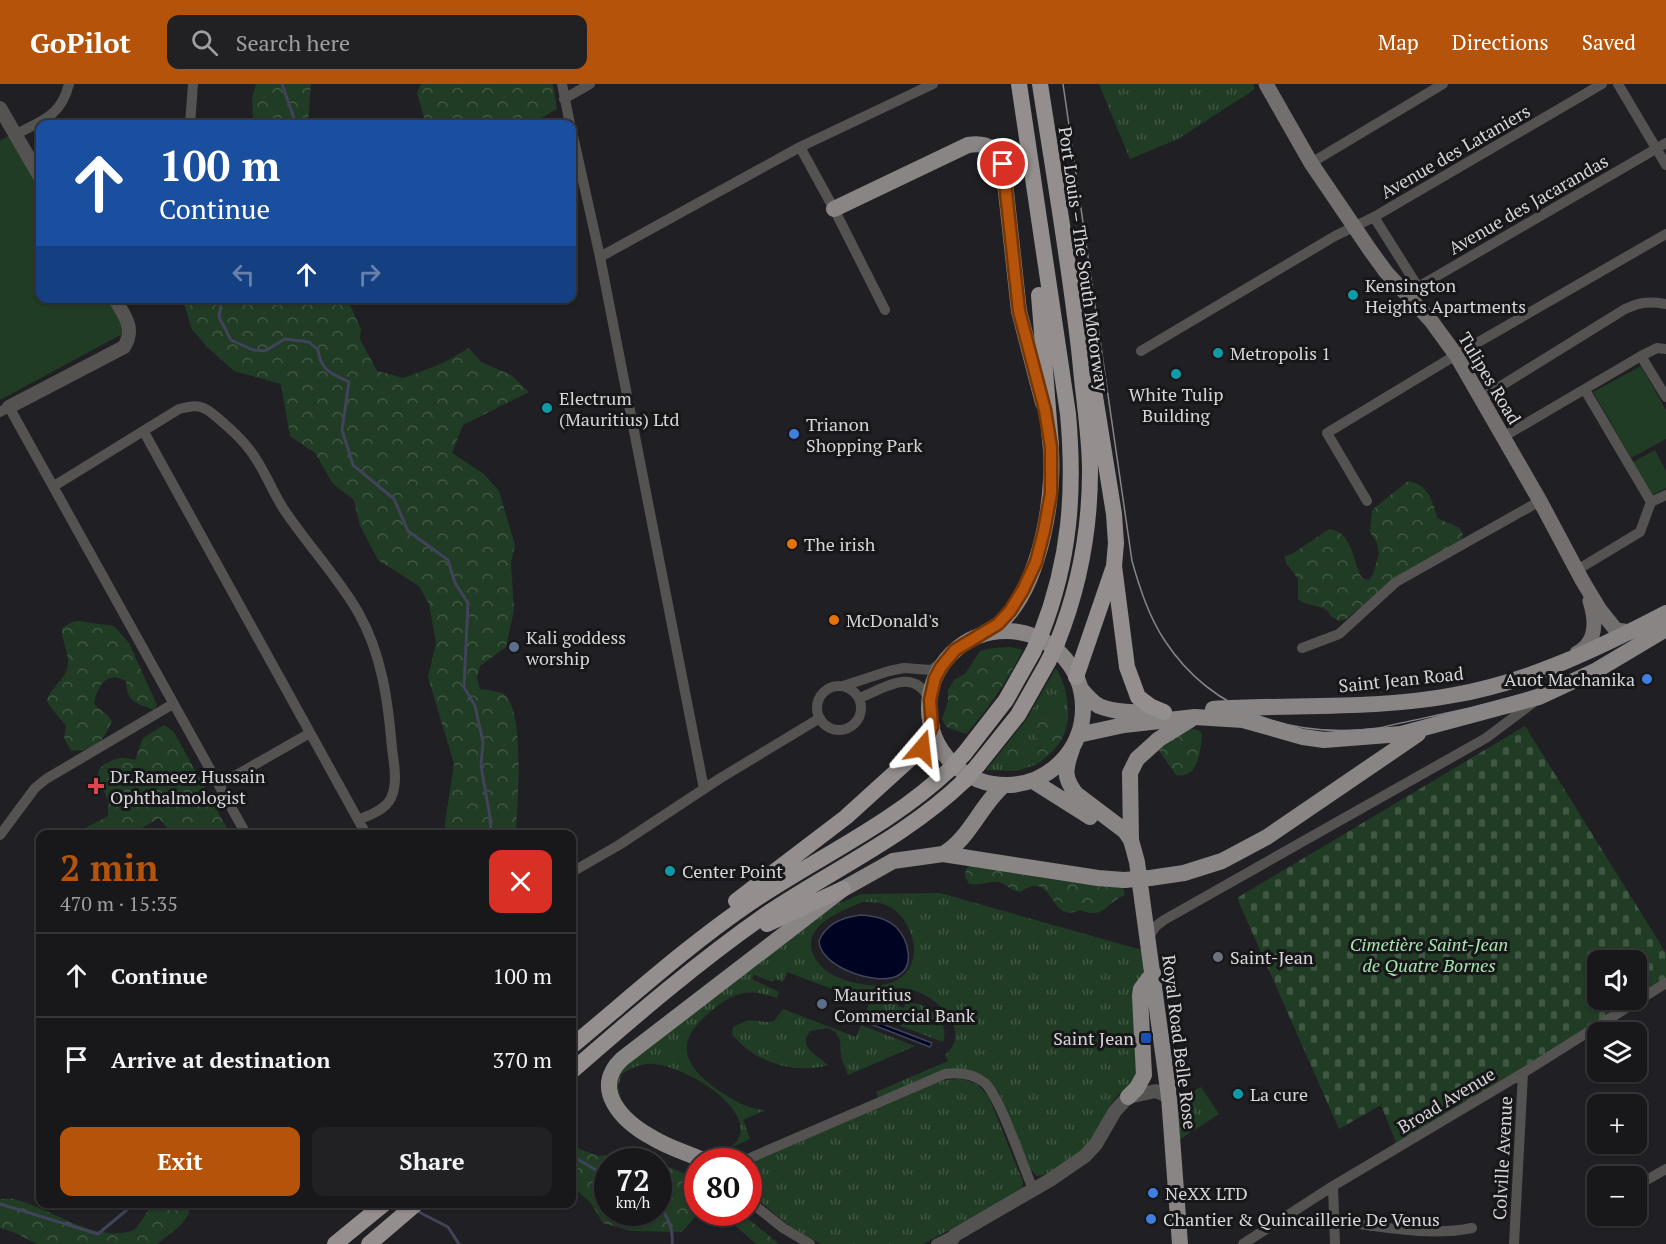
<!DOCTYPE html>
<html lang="en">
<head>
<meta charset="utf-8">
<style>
	body { margin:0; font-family:"PT Serif",serif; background:#212023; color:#f1f3f6; height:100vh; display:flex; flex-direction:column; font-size:22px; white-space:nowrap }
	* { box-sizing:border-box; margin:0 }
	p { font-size:20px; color:#9f9fa2 }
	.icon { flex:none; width:33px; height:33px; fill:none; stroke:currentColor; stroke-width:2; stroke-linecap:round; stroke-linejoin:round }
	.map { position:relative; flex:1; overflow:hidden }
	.sheet { position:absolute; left:36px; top:746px; width:540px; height:378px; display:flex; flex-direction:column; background:#18171a; border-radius:12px; box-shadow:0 2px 4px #0004,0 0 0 2px #363639 }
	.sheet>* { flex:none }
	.guide { position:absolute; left:36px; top:36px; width:540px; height:183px; border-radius:12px; box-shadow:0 2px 4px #0004,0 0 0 2px #363639; background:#1a4fa0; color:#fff; overflow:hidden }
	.controls { position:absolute; left:1587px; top:866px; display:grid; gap:12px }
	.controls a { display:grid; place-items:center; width:60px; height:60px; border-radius:12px; background:#18171a; box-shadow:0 2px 4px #0004,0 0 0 2px #363639; font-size:30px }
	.speed { position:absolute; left:594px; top:1064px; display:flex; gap:12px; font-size:30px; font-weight:700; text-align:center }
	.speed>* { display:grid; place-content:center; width:78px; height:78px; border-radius:50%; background:#18171a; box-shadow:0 2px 4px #0004,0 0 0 2px #363639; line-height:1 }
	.speed small { font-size:15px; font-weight:400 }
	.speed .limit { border:9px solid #d22; background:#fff; color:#111 }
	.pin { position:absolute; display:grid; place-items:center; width:51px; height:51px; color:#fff; margin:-26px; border:3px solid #fff; border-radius:50%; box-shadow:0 2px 6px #0007 }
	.me { position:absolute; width:66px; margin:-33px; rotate:17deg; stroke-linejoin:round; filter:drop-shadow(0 0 4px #0008) }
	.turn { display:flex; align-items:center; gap:21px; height:126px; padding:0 24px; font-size:27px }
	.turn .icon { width:78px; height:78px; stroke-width:2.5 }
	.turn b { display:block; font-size:42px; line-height:51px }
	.lanes { display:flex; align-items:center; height:57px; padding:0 24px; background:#0003; justify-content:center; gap:30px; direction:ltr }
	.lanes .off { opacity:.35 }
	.round { display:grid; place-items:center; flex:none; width:63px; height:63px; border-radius:12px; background:#212023 }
	.overview { display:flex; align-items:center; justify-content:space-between; height:102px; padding:0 24px }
	h1 { font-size:36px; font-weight:800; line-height:45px; color:#b45309 }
	.cta { display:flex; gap:12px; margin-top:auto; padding:12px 24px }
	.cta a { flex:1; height:69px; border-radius:12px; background:#b45309; color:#fff; font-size:24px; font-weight:800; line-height:69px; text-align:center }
	.cta a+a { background:#212023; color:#f1f3f6 }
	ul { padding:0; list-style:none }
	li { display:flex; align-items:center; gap:18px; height:84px; padding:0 24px; border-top:2px solid #363639 }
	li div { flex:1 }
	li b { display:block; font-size:22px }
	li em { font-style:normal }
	header { display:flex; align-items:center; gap:36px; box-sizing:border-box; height:84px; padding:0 30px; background:#b45309; color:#fff }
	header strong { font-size:28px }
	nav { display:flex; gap:33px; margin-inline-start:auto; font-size:21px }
	.search { width:420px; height:54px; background:#212023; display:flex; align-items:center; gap:15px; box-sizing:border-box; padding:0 21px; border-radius:12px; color:#9f9fa2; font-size:22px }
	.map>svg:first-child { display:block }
	.grass { fill:url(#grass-tufts); fill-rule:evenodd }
	.forest { fill:url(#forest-crowns) }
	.cemetery { fill:url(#cemetery-stones); fill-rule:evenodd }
	.pitch { fill:#213c25 }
	.water { fill:#000423; stroke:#404359; stroke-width:1.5 }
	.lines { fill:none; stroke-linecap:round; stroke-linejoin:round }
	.stream { stroke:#404359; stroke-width:3 }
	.minor { stroke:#555352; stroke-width:10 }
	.tertiary { stroke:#555352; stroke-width:14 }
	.secondary { stroke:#736f6f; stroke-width:15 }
	.primary { stroke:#8a8585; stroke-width:16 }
	.trunk { stroke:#948f8e; stroke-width:16 }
	.tram { stroke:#858588; stroke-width:1.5 }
	.primary-bridge { stroke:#8a8585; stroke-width:16 }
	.trunk-bridge { stroke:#948f8e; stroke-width:16 }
	.route-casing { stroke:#753606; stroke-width:15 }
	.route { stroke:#b45309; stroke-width:10 }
	.culture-dot { fill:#0f9aa8; stroke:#171619; stroke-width:2 }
	.shop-dot { fill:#3f7fe0; stroke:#171619; stroke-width:2 }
	.food-dot { fill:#e8710a; stroke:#171619; stroke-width:2 }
	.service-dot { fill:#5c6f8a; stroke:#171619; stroke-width:2 }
	.health-dot { fill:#e0444e; stroke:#171619; stroke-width:2 }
	.worship-dot { fill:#6b7280; stroke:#171619; stroke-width:2 }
	.transit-dot { fill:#1a4fb4; stroke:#171619; stroke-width:2 }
	.labels { text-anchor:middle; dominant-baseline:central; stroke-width:6; stroke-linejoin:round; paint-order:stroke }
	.street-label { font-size:18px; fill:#d6d6d8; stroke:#171619 }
	.poi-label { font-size:18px; fill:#d6d6d8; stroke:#171619; text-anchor:start }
	.park-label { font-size:18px; font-style:italic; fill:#a5e7ad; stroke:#171619 }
</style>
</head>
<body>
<header>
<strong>GoPilot</strong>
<div class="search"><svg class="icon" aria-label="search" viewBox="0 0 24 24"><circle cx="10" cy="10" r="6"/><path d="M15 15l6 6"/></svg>Search here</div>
<nav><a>Map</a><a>Directions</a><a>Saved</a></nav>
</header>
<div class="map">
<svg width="1666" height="1160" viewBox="0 0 1666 1160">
	<defs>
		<pattern id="grass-tufts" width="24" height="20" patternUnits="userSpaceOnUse" patternTransform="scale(1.5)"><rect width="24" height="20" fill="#213c25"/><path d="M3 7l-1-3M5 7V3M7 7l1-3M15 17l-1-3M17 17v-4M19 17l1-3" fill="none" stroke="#405744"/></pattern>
		<pattern id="forest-crowns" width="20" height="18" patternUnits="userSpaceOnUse" patternTransform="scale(1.5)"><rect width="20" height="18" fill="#213c25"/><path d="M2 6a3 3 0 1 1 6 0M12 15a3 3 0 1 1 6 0" fill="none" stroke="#405744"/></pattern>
		<pattern id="cemetery-stones" width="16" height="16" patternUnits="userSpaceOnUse" patternTransform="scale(1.5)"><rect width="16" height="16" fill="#213c25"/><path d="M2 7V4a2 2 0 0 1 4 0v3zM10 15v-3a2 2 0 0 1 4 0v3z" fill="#405744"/></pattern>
	</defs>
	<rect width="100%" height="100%" fill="#201f23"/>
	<path class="grass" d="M1099,0H1253L1255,5L1178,55L1130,75Z
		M1056,584C1066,601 1069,618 1068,637L1048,629L1042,628L1034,643L1033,649L1042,661C1036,667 1034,673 1035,681L1017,687L986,686L1026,636Z
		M940,809L1142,866L1145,883L1142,890L1140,988L1135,1001L1119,1010L1110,1021L1089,1061L1049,1090L1037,1092L1030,1085L999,1009L990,997L984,992L966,985L878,1013L876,1008L948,977L945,971C981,941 914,887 878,909V915L881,917L898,916V922L904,924L905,920C925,914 951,938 943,958L866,929L869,919L787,888L783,898L775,895L773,898L754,891L752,895L779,908L777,914C747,903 732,909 709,929C673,959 684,982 718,1006C733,1016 747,1025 765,1026L743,1036L750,1055L730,1064C772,1032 679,976 647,980C638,981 629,985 622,990L618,1002L621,1015C613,1005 616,997 620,986L837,820L861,810ZM863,818C871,818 879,818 886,821C910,831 925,871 904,891C886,908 853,901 833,891C825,887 818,880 814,872C799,843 842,826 863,818Z
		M783,925L856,953L861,941L915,962L848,991L841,973L840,956L835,948L828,944L810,947C797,963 818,972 828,981C795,991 753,978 732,950L733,943L748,936L767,938L774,937Z
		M960,994L977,1000L989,1013L1023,1098L1022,1104L1018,1109L923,1160H821L792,1144L749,1108L748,1080L941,997Z
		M1201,1003L1219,1030L1179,1056L1171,1019Z"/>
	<path class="forest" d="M256,0H311L308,40H253L252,14Z
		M421,0H553L557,25L530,40H426L417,9Z
		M183,215H347L361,245L360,255L363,261L377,287L404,294L443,279L469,264L481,278L511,291L529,308L463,341L452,369L484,390L499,407L515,461L511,478L514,526L506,563L480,582L477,594L480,605C487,606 497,607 503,610C526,623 517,724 516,750H445V739L454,680L428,593L436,559L429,520L419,502L378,476L360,442L354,416L333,400L315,369L290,352L281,300L234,287L207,263L191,244Z
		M1408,397C1427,400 1433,416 1437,434L1460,444L1463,450L1462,455L1378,509L1346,535L1338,537L1331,532L1326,525L1304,519L1298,515V495L1287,480L1284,472L1292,470L1329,445C1352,447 1353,478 1362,494L1369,496L1373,490L1379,470L1377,459L1370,448L1372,426Z
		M78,537L114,542L129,559L157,621L154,626C135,618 127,619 126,597C105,586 98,603 94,619C99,627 107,628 112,637C102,659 96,666 71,667L64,654L66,642L49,621L47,616C52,602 69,593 68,578C68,566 61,556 62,544L72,538Z
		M1011,563L1023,566C1007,597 989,624 966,650L946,643L942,635L948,617V606L954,596L965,590L980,567L993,564Z
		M1042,628L1048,629L1068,637C1064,658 1053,670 1035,681V670L1042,661L1033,649L1034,643Z
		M164,641L174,648L230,750H172L159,734L132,750H74L108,732C108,727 109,722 108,717C104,703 89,688 107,679C118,673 123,673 135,676L143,654Z
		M1192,645L1198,646L1202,650C1201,666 1198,696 1176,691L1158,665L1180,649Z
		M1016,659L1026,664L1028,673L1026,678L1021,680L1004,672L1012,661Z
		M971,781L1062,797L1123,803L1125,811C1105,819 1105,836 1080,826C1047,841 1056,784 1020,808C1011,807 1007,800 998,798C988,797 982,802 969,800L965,792L966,785Z
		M572,1062L598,1072L633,1069L654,1077H608V1128H658L659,1079L697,1095L699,1128L682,1148L631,1147L603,1139L591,1119L572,1102Z
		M0,1115C4,1115 10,1114 14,1115C52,1124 94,1160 134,1146C141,1139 147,1127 153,1119H189C194,1136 169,1150 157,1160H37L13,1148L0,1144Z
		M720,1128H740L779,1160H756Z"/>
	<path class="cemetery" d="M1525,642L1666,869V898L1397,1061L1381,1021L1339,1045L1237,814ZM1598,876H1636V915H1598Z"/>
	<path class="pitch" d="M11,50L40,101V214L107,215L126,248L0,316V57Z
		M1641,282L1666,326V355L1631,374L1593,308Z
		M1655,366L1666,387V404L1651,412L1633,378Z"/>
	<path class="water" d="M861,831C874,832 886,834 896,843C908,855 916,883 897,892C876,902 820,883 819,857C826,839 843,833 861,831Z
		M864,933L932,959L930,963L863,937Z"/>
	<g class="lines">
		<path class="stream" d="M282,0L296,40
			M222,214L219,233L231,256L253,266L265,267L285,255L309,258L318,266C321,287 331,289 349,298L342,346L353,381L394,415L408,447L448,476L455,499L468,519L464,603L475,622L483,658L481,682L490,733L491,750
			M572,1072L608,1093
			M0,1120L98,1150L135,1119
			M658,1120C667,1131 674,1146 672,1160
			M417,1127L448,1143L459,1160"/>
		<path class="minor" d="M562,0L570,40
			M1618,0L1666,81
			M564,15L590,0
			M190,40L193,0
			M572,47L600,173L704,705
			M16,50C43,36 61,32 69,0
			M800,63L834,125L885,226
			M1311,79L1443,0
			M1374,133L1418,203
			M600,173L800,63L933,0
			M1407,212L1418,203L1666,59
			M1141,267L1335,152L1374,133L1602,0
			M1641,272L1666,313
			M1585,306L1651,418
			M1480,315L1625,225C1640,218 1650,217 1666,220
			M0,328L9,323L246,750
			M144,348L366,750
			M1503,353L1641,272L1657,264L1666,265
			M54,402L179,325C191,322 199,320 209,327C221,336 240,353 249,365C263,382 271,405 283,424C306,459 338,493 358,528C382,570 388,617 392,664C394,680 398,699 391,714C385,726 370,731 358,736
			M1367,417L1327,349L1456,271L1666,150
			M1577,486L1640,448L1651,418L1666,411
			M1302,564L1339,550L1396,498L1540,417
			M843,602L889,587L904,584L931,586L948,574
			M817 624a22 22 0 1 1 44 0a22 22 0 1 1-44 0Z
			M859,614C884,605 914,581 930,617
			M219,701L310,649
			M0,751L35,704L46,695L173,620
			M572,788L619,761L719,695L820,634
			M1148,854L1156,842L1164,836L1486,654L1534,618
			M743,1077L945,990C959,988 973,989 985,999C1000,1013 1023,1082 1033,1105
			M1333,1102L1335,1160
			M1636,1102L1666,1085
			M748,1116L783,1144L810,1160
			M1334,1137C1379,1142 1428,1153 1472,1144
			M936,1160L954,1151
			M1243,1160L1333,1102L1523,989L1666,899
			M1514,1160L1523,989"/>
		<path class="tertiary" d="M0,24L40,93
			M9,323L124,263C136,244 124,231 114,214
			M949,1160L955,1151L1050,1096L1085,1072L1096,1060L1115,1027L1128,1013L1156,1007L1169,1013"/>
		<path class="secondary" d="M1266,0L1311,79L1370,166L1386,188L1432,238L1456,271L1540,417L1582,496L1600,526L1616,546L1631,548
			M1577,569C1597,559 1596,536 1590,517"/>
		<path class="primary" d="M834,125L968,61C985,58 996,63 1003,80L1019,227L1043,319
			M929 624a77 77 0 1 1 154 0a77 77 0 1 1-154 0Z
			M982,551C987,548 993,545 998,541C1042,503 1058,402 1049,348
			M1081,605C1086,611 1092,618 1099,622C1118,630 1143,628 1163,628
			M1213,625C1293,620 1375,626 1454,611C1529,598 1599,564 1666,529
			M1078,651L1124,641L1195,633L1243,636L1303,653L1324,656L1401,650L1539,613L1597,586L1666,545
			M1072,665C1065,684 1063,693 1076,710L1125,747L1131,756L1137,778L1169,1013L1180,1160
			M1033,697L1090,733
			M1131,756L1130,689L1137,675L1159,655L1190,636
			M943,770C969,756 981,720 1004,701
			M1150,794L1184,789L1222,777L1267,753L1418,650
			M1128,1013L1137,1004L1144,991L1140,912L1141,905L1153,889
			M705,1077C688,1069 669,1064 653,1054C623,1038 590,1005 622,975L843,805L893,777L943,770L1098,794L1124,796"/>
		<path class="trunk" d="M1019,0L1068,330C1075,408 1070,476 1041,550
			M1040,0C1054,91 1070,182 1080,274C1083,311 1090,350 1090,387C1090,447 1079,504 1057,559
			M1039,211L1051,362
			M1093,300L1114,430L1116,459L1114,482L1127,583L1138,613L1150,622L1164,628
			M1076,593L1113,485
			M964,670L1006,616L1033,568
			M978,681L1018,631L1048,578
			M736,817L846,733L922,664L932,643
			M767,840L843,805
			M572,962C630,914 687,862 750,819C816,774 891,741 950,685
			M572,987C635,932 699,877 768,829C834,785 907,752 965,696
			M335,1160L385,1119
			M369,1160L417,1119"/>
		<path class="tram" d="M1063,0L1132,477C1140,505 1149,533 1165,557C1213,630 1297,655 1379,644C1434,631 1491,622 1544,603C1587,588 1626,563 1666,540"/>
		<path class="primary-bridge" d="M1124,796L1150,794"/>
		<path class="trunk-bridge" d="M1033,568L1041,550
			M1048,578L1057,559
			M950,685L964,670
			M965,696L978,681"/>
	</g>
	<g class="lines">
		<defs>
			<path id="route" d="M922,664L932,643L930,616L935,594L941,583L955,566L998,540L1010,527L1023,506L1036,478L1044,447L1051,409V363L1045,326L1019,227L1003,80"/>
		</defs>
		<use href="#route" class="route-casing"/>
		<use href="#route" class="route"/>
	</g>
	<g class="culture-dot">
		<circle cx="1353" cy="211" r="6"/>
		<circle cx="1218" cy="269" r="6"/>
		<circle cx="1176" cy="290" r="6"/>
		<circle cx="547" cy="324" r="6"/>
		<circle cx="670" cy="787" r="6"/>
		<circle cx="1238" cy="1010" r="6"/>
	</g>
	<g class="shop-dot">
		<circle cx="794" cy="350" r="6"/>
		<circle cx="1647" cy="595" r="6"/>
		<circle cx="1153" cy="1109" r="6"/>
		<circle cx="1151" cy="1135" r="6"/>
	</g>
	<g class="food-dot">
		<circle cx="792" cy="460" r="6"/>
		<circle cx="834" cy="536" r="6"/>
	</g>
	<g class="service-dot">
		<circle cx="514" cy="563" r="6"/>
		<circle cx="822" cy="920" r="6"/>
	</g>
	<path class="health-dot" d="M93 693h6v6h6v6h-6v6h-6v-6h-6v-6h6z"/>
	<circle class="worship-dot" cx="1218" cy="873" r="6"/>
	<rect class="transit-dot" x="1140" y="948" width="12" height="12" rx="3"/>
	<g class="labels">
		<g class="street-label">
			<text transform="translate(1455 67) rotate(-30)">Avenue des Lataniers</text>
			<text transform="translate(1528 120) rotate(-30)">Avenue des Jacarandas</text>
			<text transform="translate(1084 175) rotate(82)">Port Louis – The South Motorway</text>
			<text transform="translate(1490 294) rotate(59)">Tulipes Road</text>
			<text transform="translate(1401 595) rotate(-6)">Saint Jean Road</text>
			<text transform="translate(1180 958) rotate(83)">Royal Road Belle Rose</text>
			<text transform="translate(1446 1016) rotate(-31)">Broad Avenue</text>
			<text transform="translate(1502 1074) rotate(-87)">Colville Avenue</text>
		</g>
		<g class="poi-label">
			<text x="1365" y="201">Kensington<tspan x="1365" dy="21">Heights Apartments</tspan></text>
			<text x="1230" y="269">Metropolis 1</text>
			<text x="1176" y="310" text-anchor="middle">White Tulip<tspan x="1176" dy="21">Building</tspan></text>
			<text x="559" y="314">Electrum<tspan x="559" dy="21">(Mauritius) Ltd</tspan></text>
			<text x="806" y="340">Trianon<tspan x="806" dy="21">Shopping Park</tspan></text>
			<text x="804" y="460">The irish</text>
			<text x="846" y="536">McDonald's</text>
			<text x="526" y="553">Kali goddess<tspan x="526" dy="21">worship</tspan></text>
			<text x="1635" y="595" text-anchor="end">Auot Machanika</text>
			<text x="110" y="692">Dr.Rameez Hussain<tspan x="110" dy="21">Ophthalmologist</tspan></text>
			<text x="682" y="787">Center Point</text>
			<text x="1230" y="873">Saint-Jean</text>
			<text x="834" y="910">Mauritius<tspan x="834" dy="21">Commercial Bank</tspan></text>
			<text x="1134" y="954" text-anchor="end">Saint Jean</text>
			<text x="1250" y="1010">La cure</text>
			<text x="1165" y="1109">NeXX LTD</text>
			<text x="1163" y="1135">Chantier &amp; Quincaillerie De Venus</text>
		</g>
		<g class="park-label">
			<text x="1429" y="860">Cimetière Saint-Jean<tspan x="1429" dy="21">de Quatre Bornes</tspan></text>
		</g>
	</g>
</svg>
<div class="controls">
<a><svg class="icon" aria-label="sound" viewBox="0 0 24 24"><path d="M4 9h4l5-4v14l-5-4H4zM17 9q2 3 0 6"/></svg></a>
<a><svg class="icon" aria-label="layers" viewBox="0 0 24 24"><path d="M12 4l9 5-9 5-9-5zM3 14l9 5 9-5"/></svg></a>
<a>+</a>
<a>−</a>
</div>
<div class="speed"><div>72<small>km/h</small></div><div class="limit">80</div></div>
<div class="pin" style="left:1003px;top:80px;background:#d93025"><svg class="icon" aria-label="arrive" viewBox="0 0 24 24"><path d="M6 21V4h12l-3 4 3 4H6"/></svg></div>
<svg class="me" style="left:922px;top:664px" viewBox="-20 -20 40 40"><path d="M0-17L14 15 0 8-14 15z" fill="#b45309" stroke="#fff" stroke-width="4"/></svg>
<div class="guide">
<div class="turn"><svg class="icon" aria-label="ahead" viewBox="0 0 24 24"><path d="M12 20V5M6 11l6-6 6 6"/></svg><div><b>100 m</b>Continue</div></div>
<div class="lanes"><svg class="icon off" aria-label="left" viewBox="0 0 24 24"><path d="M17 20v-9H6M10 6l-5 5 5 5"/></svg><svg class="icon" aria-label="ahead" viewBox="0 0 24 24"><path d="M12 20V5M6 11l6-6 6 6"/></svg><svg class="icon off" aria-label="right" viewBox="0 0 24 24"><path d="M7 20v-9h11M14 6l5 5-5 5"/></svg></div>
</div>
<section class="sheet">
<div class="overview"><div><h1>2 min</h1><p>470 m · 15:35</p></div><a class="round" style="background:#d93025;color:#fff"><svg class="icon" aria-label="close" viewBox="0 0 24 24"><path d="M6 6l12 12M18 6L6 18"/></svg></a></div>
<ul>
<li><svg class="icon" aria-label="ahead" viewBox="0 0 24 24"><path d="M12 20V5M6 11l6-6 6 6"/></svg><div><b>Continue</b></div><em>100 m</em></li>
<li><svg class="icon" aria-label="arrive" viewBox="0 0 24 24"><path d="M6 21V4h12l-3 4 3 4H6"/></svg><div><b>Arrive at destination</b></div><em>370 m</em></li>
</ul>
<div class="cta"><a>Exit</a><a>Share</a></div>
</section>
</div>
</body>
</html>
